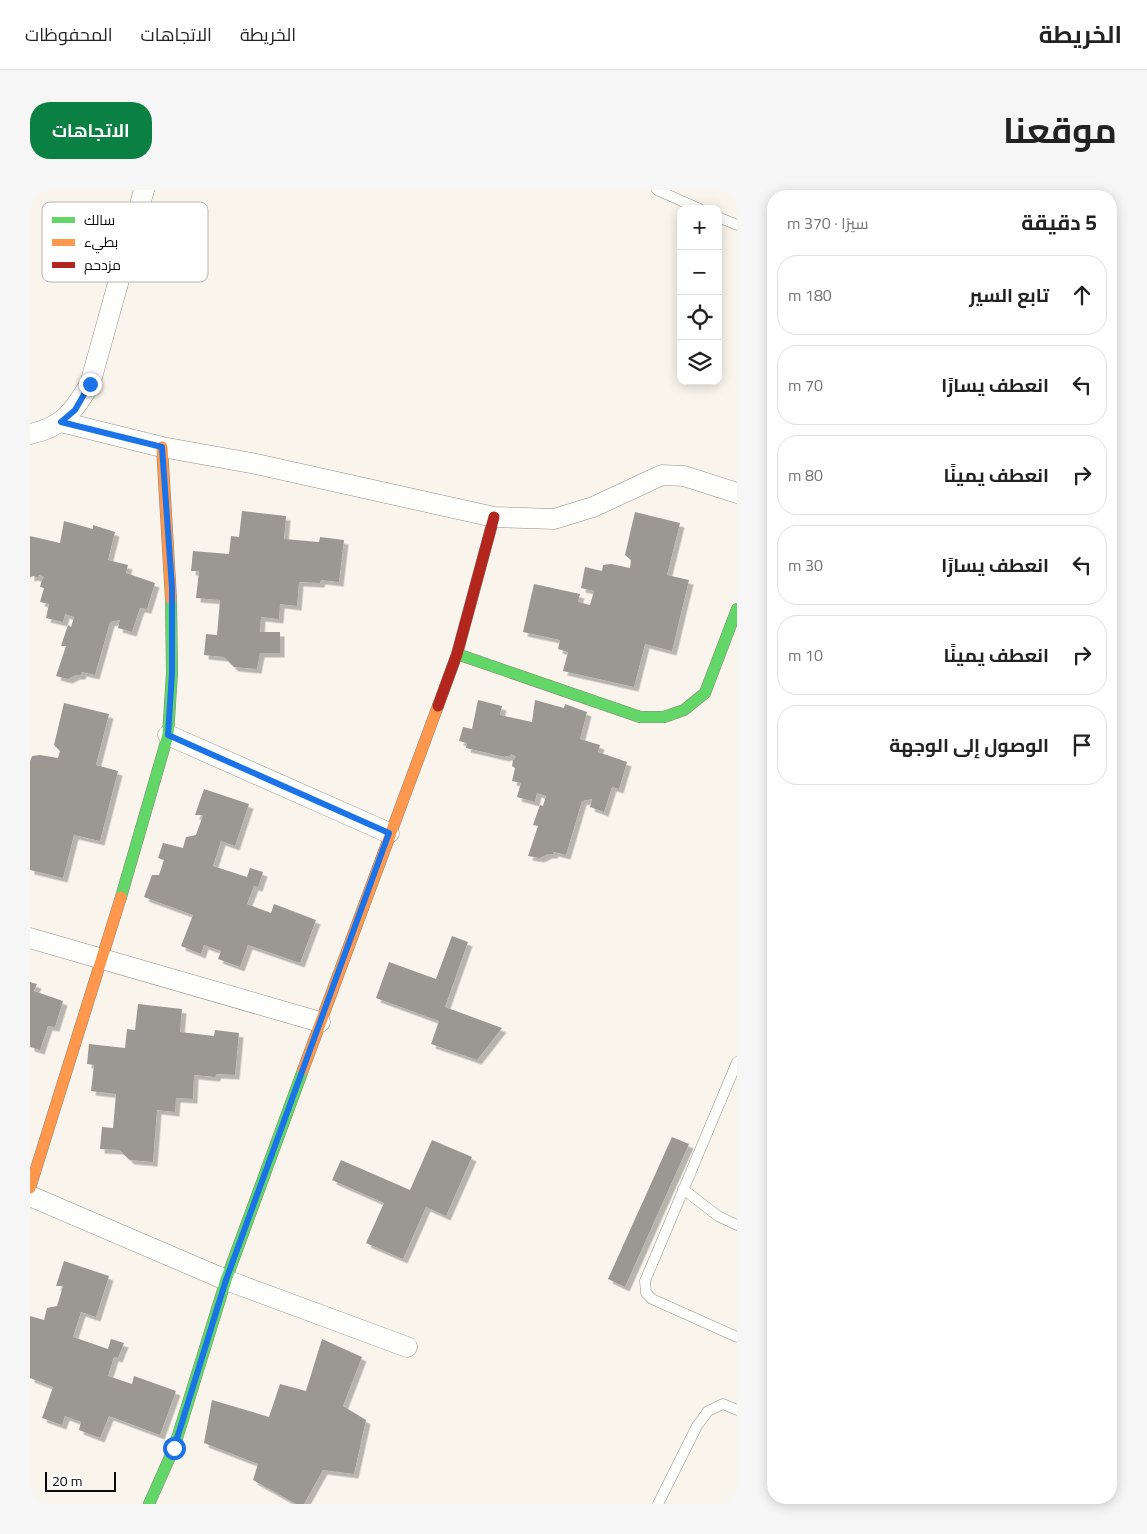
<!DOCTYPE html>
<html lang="ar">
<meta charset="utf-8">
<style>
:root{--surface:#fff;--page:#f6f6f6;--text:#222;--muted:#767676;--line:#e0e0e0;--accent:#0b8043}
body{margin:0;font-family:Georgia,Cairo,serif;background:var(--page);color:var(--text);direction:rtl}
.controls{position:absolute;right:15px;top:15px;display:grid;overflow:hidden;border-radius:10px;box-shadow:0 2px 12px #0003}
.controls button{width:45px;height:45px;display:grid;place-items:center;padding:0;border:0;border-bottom:1px solid var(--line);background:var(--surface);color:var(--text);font:25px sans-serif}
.scale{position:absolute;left:15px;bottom:12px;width:71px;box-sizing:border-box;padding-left:5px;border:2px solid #0a0a0a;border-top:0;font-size:14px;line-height:18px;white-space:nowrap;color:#0a0a0a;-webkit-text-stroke:4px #fff;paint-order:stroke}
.stop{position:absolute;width:15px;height:15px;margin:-11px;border:4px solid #1a73e8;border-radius:50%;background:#fff}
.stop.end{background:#1a73e8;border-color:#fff;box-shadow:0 1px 5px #0008}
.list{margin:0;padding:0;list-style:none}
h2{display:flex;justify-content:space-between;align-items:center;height:65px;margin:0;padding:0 20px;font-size:21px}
h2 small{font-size:16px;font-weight:400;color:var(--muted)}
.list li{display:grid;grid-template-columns:32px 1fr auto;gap:15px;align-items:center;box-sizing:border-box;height:80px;margin:0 10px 10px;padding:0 10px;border:1px solid var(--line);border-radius:20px}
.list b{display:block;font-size:19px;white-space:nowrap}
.list em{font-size:16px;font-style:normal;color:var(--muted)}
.icon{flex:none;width:28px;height:28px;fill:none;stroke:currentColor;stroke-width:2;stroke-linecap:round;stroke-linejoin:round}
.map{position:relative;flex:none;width:707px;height:1314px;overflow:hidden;direction:ltr;border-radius:20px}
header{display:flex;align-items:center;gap:30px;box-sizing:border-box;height:70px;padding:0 25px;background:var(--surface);border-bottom:1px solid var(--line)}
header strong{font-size:24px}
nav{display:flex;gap:28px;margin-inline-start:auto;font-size:18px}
.intro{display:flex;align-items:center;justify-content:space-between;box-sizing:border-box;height:120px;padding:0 30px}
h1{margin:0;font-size:35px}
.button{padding:12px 22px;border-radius:20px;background:var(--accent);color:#fff;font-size:18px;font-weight:700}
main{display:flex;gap:30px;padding:0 30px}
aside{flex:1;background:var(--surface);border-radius:20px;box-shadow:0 2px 12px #0003}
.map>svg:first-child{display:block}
</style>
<header>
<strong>الخريطة</strong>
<nav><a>الخريطة</a><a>الاتجاهات</a><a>المحفوظات</a></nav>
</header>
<div class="intro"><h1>موقعنا</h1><a class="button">الاتجاهات</a></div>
<main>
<aside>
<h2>5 دقيقة<small>سيرًا · 370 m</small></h2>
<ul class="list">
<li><svg class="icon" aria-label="ahead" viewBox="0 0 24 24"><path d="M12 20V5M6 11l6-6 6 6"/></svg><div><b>تابع السير</b></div><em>180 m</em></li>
<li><svg class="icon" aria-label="left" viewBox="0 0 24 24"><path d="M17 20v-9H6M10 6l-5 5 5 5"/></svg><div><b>انعطف يسارًا</b></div><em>70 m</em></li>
<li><svg class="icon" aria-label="right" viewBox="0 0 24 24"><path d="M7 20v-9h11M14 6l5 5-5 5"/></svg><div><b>انعطف يمينًا</b></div><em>80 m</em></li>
<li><svg class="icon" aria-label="left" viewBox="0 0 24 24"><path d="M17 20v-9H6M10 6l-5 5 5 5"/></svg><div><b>انعطف يسارًا</b></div><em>30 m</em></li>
<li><svg class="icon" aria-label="right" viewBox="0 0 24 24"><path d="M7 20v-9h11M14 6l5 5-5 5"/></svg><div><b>انعطف يمينًا</b></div><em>10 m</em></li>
<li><svg class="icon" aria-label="arrive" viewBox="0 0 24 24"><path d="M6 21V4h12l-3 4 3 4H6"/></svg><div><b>الوصول إلى الوجهة</b></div></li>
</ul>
</aside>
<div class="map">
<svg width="707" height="1314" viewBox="0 0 707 1314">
<defs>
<filter id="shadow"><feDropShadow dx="4.5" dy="4.5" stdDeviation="0" flood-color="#0004"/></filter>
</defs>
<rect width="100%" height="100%" fill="#f9f5ec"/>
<path fill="#9b9893" filter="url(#shadow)" d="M212,321L256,326L254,349L289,352L290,347L314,350L309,392L291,390L290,393L269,392L267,416L250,414L249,429L231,427L230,442H250V463H230L227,479L204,477L194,467L174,465L176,444L187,445L190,410L166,408L169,381H161L163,361L199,364L201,346L209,347Z
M605,322L650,333L637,385L659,390L642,461L615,454L604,497L533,481L538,462L528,459L530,450L493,442L504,394L550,404L548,412L560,415L564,401L551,398L555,377L572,381L573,375L581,374L600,378L601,370L595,365Z
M34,331L63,339V335L85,342L78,370L98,375L96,383L125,393L117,419L110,418L102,442L88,438L90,430L80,432L65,485L52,482L51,485H46L38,489L26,486L36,456H31L38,435L41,437L44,427L35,424L33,432L16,428L19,414L10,412L14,398L10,397L12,390L14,387L9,385L8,388L4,386L0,387V346L30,353Z
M448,510L472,516L470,525L502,532L505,510L534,518L535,514L557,522L550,549L570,555L568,562L597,572L589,599L582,597L574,622L560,617L562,609L552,611L536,665L524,662L523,664H518L510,668L498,666L508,636L503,635L510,615L513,616L516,606L507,603L505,612L487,607L491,593L482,591L485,578L482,576L483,570L486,567L481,564L480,567L476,566L475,567L436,558L437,553L429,551L433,537L442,539Z
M34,513L79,524L66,575L88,581L70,651L44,645L33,688L0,680V571L2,566L10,565L28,568L30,561L24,555Z
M174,599L219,614L205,656L191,651L183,676L217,687L220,678L233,682L228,697L224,696L217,714L241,723L244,714L286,730L270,773L218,755L210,777L188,769L191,761L174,755L171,764L151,756L163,725L114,707L122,685H129L134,670L128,668L133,653L153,658L156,647L166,645L173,625H165Z
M422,746L438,752L415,817L472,838L447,870L401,854L409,831L346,808L359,772L406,789Z
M0,792L7,794L4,801L33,811L25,837L18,836L10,860L0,857Z
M108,814L152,819L150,842L184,846L185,840L209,843L205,885L187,884L185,887L164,885L163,909L146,908L145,922L127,920L123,972L100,970L89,960L70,959L72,937L83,938L86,904L61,901L64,875L57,874L59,854L95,858L97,839L105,840Z
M642,947L659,954L595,1097L578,1089Z
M402,950L442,967L416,1026L396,1017L373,1069L336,1053L354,1013L302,990L311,970L380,1000Z
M34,1071L79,1086L66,1127L51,1122L43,1147L78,1159L81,1149L94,1153L88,1168L84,1167L78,1186L102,1194L104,1186L146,1201L130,1245L79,1226L70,1248L49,1240L51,1232L35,1226L32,1235L12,1228L23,1197L0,1188V1126L14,1130L17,1118L27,1116L33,1096H26Z
M292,1149L332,1167L313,1216L336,1230L324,1284L293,1280L274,1314H266L223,1290L228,1274L174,1253L182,1210L239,1227L250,1194L276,1201Z"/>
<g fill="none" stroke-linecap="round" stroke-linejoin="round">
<defs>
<path id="lane" d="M627,0L670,19
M688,27L707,35
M707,872L615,1091L616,1103L622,1109L707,1147
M653,999L688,1026L707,1035
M628,1314L667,1236L678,1221L693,1214L707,1220"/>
<path id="street" d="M31,232L132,257L226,274L464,327L524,329L563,317L632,285L654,286L707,303
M0,244C33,237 43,222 60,194L114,0
M138,545L359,643
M0,748L290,832
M0,1006L196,1090L377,1157"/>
<path id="fast" d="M427,464L610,527H634L654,520L675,503L707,419
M91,707L138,545L142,483L141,409
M119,1314L144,1258L196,1090L273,880"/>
<path id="slow" d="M132,257L141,409
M273,880L408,516
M0,998L91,707"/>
<path id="jam" d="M408,516L427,464L464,327"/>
</defs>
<use href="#lane" stroke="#92908c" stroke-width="11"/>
<use href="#street" stroke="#92908c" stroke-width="21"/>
<use href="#fast" stroke="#888682" stroke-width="12"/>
<use href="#slow" stroke="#888682" stroke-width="12"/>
<use href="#jam" stroke="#888682" stroke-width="12"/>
<use href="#lane" stroke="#fefefc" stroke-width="10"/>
<use href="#street" stroke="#fefefc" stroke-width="20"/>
<use href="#fast" stroke="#63d668" stroke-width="11"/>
<use href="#slow" stroke="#ff974d" stroke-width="11"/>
<use href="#jam" stroke="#b3261e" stroke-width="11"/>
</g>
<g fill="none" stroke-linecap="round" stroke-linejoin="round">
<path stroke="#1a73e8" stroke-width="6" d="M60,194L45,220L31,232L132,257L142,398V483L138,545L359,643L196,1090L144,1258"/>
</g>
<rect x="12" y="12" width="166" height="80" rx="8" fill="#fff" stroke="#b6b6b6" stroke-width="1"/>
<rect x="22" y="27" width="23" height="6" fill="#63d668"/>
<rect x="22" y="49" width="23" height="7" fill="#ff974d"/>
<rect x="22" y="72" width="23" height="6" fill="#b3261e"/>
<g font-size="14" fill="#0a0a0a">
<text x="54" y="35">سالك</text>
<text x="54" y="57">بطيء</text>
<text x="54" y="80">مزدحم</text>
</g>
</svg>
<div class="controls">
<button>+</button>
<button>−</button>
<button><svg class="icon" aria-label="locate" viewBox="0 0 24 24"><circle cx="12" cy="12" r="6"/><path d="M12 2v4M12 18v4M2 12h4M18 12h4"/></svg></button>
<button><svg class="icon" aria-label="layers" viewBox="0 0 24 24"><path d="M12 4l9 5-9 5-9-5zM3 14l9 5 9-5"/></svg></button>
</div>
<div class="scale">20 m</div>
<div class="stop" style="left:144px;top:1258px"></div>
<div class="stop end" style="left:60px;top:194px"></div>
</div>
</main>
